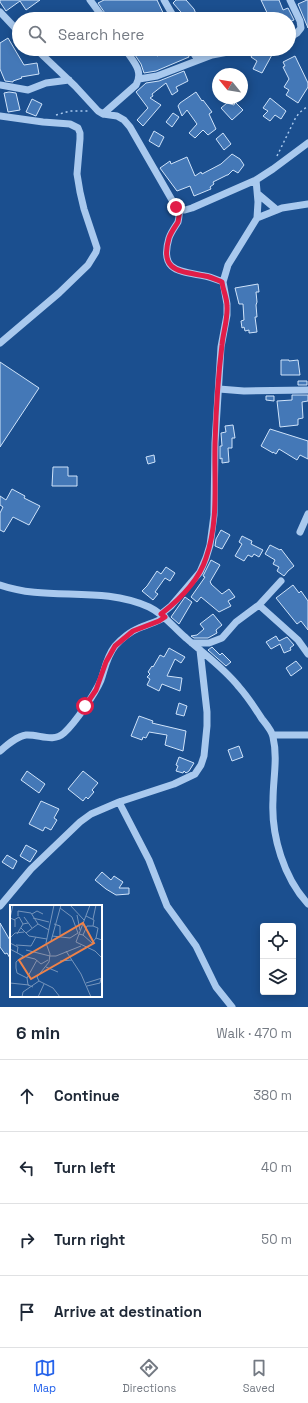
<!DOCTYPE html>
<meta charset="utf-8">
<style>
:root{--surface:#fff;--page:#f6f6f7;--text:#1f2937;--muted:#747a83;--line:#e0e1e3;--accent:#2563eb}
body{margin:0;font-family:"Space Grotesk",sans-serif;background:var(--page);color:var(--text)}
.controls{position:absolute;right:12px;bottom:12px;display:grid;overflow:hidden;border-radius:4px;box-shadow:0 2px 10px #0003}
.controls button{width:36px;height:36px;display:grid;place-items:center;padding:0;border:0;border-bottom:1px solid var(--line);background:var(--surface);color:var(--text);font:20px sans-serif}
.compass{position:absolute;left:212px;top:68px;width:36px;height:36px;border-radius:50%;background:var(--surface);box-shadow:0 2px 10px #0003;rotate:300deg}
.stop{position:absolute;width:12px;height:12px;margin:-9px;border:3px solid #e11d48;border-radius:50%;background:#fff}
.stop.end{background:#e11d48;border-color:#fff;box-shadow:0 1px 4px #0008}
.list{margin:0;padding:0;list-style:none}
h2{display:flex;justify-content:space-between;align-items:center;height:52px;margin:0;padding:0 16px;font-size:17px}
h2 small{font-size:13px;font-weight:400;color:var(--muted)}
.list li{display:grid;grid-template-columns:26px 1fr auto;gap:12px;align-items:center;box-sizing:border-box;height:72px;padding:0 16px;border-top:1px solid var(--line)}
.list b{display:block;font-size:15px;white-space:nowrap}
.list em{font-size:13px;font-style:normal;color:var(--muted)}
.icon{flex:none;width:22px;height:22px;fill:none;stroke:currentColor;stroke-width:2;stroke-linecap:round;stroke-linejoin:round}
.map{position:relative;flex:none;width:308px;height:1007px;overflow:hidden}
.search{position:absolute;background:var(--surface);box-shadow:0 2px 10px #0003;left:12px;right:12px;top:12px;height:44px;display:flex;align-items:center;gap:10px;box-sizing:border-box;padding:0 14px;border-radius:22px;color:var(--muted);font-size:15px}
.sheet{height:340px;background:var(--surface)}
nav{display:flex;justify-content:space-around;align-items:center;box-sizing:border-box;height:56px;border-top:1px solid var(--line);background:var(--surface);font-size:11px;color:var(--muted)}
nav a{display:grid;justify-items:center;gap:2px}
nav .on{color:var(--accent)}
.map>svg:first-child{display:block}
</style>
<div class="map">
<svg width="308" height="1007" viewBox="0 0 308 1007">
<rect width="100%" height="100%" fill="#1b4f8f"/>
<path fill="#4478b7" stroke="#cfe3fa" d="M0,0H40L26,10L20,1L6,11L0,2Z
M104,0H157L166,19H109L98,3Z
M176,0H186L194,9L198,19H187L173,3Z
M261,0H279L283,10L288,8L294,20L289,22V19H270Z
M307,0H308V28L298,4Z
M8,38L24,65L37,63L39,74L21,77L22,78L13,81V82L5,81L0,69V43Z
M131,49H153L157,56L175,49H186L189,57L156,71L144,73L141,64Z
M264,49H267L273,53L262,73L253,69L257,61L251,57L255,50L261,53Z
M295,56L308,83V87L298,103L286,95L289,90L284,87L289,79L283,67L285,66L283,62Z
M184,71L188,81L176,87L178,91L172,95L166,83L152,94L153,96L150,98L161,105L143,126L137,120L148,108L136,92L146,83L159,81Z
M9,92L16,93L20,110L8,112L4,93Z
M196,92L202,101L203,100L212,112L209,114L216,129L208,135L203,130L195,138L189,133L197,124L187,110L182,116L178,106L180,103Z
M270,98L286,111L281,119L275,115L270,121L263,116L268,111L263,108Z
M32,99L42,104L36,116L26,112Z
M235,102L243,110L232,120L221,108L227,103L234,105Z
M173,113L179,117L172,127L166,122Z
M154,131L164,137L159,147L149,141Z
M223,133L231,144L224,150L216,139Z
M232,154L240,159L244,165L238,173L233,170L228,175H227L213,182L214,184L210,187L211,189L194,196L190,186L177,191L160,168L170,161L171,164L187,157L195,176L201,172L202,174L221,164Z
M258,284L259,292H256L257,302L256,305L257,317H255L257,332L249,333V330L245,331L244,327L242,328L241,321L244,320L243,304H239L235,288Z
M281,360H289V361L298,360L300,375H281Z
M0,362L39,388L0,447Z
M298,381H307V385H298Z
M292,395H308V401L302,402L303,418L298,419V425L280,427L277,401L292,400Z
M266,396H274V401L266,400Z
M233,425L235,438H232V448H228L229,462L222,463V458L220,459V446H222L221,433L226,432L225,426Z
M270,429L308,441V459L300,455L297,460L279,449L276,454L273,452V453L261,446Z
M154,455L155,462L148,464L146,457Z
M53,467H68V476H77V486H52Z
M12,489L25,496L24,498L40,506L29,525L13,517L4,532L0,530V513L3,507L0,505V496L6,500Z
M221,530L230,535L222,549L215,546L216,539Z
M242,536L252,541L251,544L263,550L259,557L254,554L252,557L248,555L244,561L235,556L242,544L239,542Z
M270,545L280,550L281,549L294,566L288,571L284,576L277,571L279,567L273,564L275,560L265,554Z
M211,560L220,565L210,582L211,583V584L222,594L229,589L235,597L228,601L231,606L219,612L201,597L197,602L191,597L205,577L203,576Z
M166,567L175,573L170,581L165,578L155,592L158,594L153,600L142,591L147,586L157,571L161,574Z
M293,585L299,593L301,591L308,601V630L301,621L297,624L276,598Z
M185,597L192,602L179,624L171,617Z
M213,614L222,625L216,630L217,633L208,638H194L191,636L197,635L204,629L200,624Z
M276,636L279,641L287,637L294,645L290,648L291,650L284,653L280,644L271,649L266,642Z
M212,647L220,655L222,653L231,662L226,666L208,650Z
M169,648L185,657L181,663L175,659L167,676L182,678L180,691L162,684L159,691L147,685L150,679L147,677L150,674L148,672L152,666L153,667L160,655L164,657Z
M296,661L302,668L291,676L286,668Z
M179,703L187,706L184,716L176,714Z
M139,716L153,721L152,723L186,731L183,751L165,745L167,735L149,732L146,738L143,737L142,740L131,736Z
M239,746L243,757L232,761L228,750Z
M179,757L194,763L189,771L186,773L184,771L183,773L176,771L178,766L176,765Z
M27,771L45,784L39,793L21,780Z
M83,771L98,783L92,790L94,792L88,799L86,797L83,801L68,789Z
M41,801L59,809L54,818L57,820L51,830L45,827L43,831L29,824Z
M26,845L37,851L30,862L20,856Z
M7,855L17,861L13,869L2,862Z
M102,872L111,880L114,876L123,882L119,888H129V894L116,895L106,889L95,880Z
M0,923L11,942V960L7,953L5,954L0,947Z"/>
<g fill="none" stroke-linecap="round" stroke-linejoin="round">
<path stroke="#a9c9ee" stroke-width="1.5" stroke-dasharray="2 3" stroke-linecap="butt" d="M56,115L70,111H88
M277,156L295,119L299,113L308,106"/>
<path stroke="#a9c9ee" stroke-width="7" d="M90,0L104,19
M164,0L175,19
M0,12L19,32
M289,38L297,33L301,28L300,21L290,0
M36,49L75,86L98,111L103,114L117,116L124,120L130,127L176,207L180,210H185L192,208L256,180L273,169L308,143
M191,49L198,60
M139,79L157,76L212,55L244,49
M0,85L28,90L46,83L69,80
M103,114L136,85C144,71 133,61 125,49
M0,116L43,122L70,124L78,128L80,133V139L77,174L80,192L84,209L97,248L96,252L88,265L59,293L0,343
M258,194L277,210
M180,210C179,214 179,218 178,222C175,227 171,232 169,238C159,272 180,271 205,276C211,277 217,280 223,282
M257,218L282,208L308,204
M219,389L244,391L308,390
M300,532L308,514
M0,585C49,602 99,585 149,607C164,614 173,627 186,638C204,654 224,668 239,687C248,697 255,708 262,719C266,724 272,731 273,737C278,758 273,779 273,800C271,836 284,878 308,904
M259,605L298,640L308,654
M161,614L171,606L200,572L206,558L210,545L214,515L215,443L221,347L227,315V304L223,282L228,265L257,218L258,202L256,180
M192,643H209L222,638L236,622L259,605L281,581
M273,735H308
M0,751C7,745 17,736 26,735C39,734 53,743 64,733C75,723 95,694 101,680C105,668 107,656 115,646C121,639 131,631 139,628C148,624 157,622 165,617
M119,802L149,860L167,906L196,946L216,987L232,1007
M0,906L31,869L80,822L91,814L119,802L174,784L195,774L201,765L204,756L207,726V712L200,650"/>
</g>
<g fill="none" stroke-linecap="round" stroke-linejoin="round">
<path stroke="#e11d48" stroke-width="5" d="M85,706L96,690L106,662L115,646L133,631L159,621L165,617L161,614C179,600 199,580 206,558C219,521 214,481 215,443C216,410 218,377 222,345C223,332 228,319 227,306C227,298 223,290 222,282C217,280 211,277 205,276C180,271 159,272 169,238C171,232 175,227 178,222C179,218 179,214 180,210L176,207"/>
</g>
<g transform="translate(10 905)">
<rect width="92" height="92" fill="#1b4f8f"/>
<path fill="none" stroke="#7695bc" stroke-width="1" d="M3,0L0,13L5,15V22M44,0L36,38L40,49L39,57L27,72L29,76L43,83L50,92M60,0L74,15M80,0L66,37L85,46L92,53M22,9L27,6L33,9M67,10L70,25M8,11V6L21,8L28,19L39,25M14,12L22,23M23,13L39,17M83,14L86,0M4,15L9,12L13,19M44,19L50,21V30M83,21L88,23L86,33L92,35M11,23L19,31L37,34M16,28L28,19M7,29L13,19L18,18M69,29L73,30L77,21H83L84,15L76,11M73,30L82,38L86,33M42,31L60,33L68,28L62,12L50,3M0,33L5,28L14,27M41,36L51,0M0,38L8,42L7,48M6,40L21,41L26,32M0,44L13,51M16,45L40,51M56,46L71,69L81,92M40,51H46L71,41M50,56L62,55M36,62L48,67M17,73L7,68L6,63V57L13,51L25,54L31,59L38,55M0,78L19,80M76,78L92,73M77,81L90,78L91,73M23,82L18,80L17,73L27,55M12,92L13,87L29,76M28,92L34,79"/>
<path fill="#ee8249" fill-opacity="0.15" stroke="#ee8249" stroke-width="2" d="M73,18L84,38L21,74L9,55Z"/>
<rect width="92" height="92" fill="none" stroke="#fff" stroke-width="2"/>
</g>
</svg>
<div class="controls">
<button><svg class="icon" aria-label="locate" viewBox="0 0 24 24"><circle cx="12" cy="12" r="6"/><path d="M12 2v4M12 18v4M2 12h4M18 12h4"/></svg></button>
<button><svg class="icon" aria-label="layers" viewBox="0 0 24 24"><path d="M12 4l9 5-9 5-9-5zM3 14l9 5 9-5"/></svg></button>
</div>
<svg class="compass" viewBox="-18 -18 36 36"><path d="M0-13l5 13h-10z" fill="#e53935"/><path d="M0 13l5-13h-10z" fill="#747a83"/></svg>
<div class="stop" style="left:85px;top:706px"></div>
<div class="stop end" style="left:176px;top:207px"></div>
<div class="search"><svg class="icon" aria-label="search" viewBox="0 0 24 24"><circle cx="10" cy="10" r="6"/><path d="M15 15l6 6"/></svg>Search here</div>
</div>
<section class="sheet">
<h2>6 min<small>Walk · 470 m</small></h2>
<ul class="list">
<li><svg class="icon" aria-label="ahead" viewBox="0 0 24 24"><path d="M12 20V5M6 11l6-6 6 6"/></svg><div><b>Continue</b></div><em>380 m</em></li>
<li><svg class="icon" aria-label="left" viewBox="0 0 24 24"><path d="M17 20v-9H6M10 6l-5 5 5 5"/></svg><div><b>Turn left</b></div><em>40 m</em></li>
<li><svg class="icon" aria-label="right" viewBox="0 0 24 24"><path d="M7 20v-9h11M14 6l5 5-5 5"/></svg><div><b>Turn right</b></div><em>50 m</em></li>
<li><svg class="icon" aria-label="arrive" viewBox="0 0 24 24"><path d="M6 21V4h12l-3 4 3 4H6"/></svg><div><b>Arrive at destination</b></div></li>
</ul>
</section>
<nav>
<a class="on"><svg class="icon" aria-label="map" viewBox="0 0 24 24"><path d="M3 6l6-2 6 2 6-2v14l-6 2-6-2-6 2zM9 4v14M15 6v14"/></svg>Map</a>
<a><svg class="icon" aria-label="directions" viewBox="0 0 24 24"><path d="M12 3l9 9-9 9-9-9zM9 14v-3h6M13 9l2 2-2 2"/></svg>Directions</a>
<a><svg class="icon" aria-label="saved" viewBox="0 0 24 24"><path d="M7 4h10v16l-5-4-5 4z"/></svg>Saved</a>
</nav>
